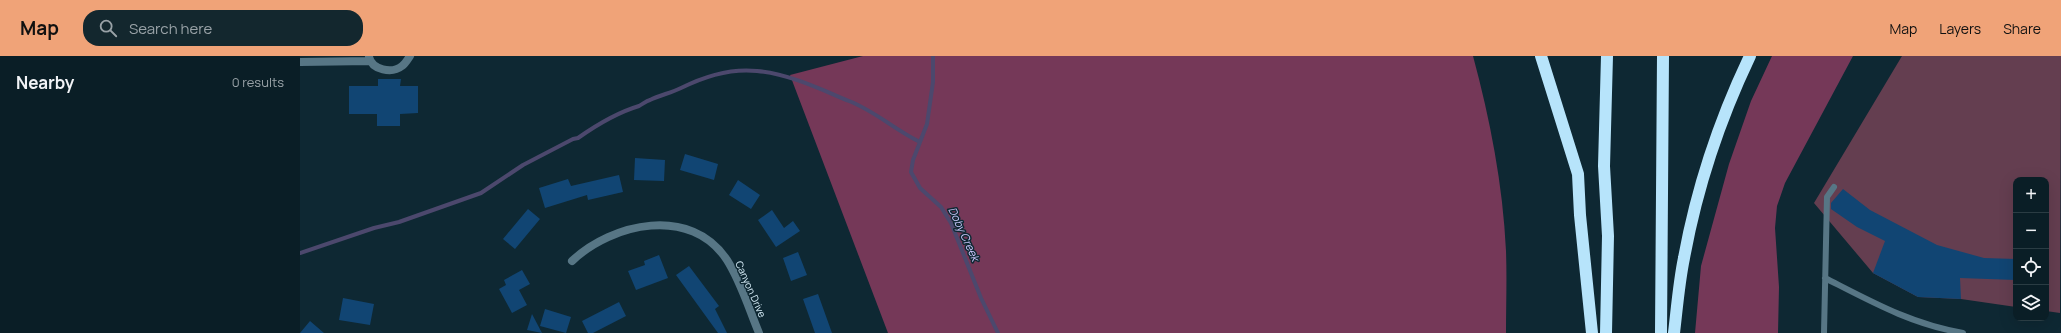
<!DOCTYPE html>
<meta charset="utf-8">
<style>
:root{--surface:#0a1e26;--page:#13272e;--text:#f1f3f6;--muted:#99a2a7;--line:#2a3c43;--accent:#f0a378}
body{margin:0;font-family:Manrope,sans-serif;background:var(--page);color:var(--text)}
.controls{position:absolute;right:12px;bottom:12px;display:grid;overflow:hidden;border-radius:8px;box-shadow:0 4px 16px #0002}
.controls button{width:36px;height:36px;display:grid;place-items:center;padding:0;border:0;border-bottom:1px solid var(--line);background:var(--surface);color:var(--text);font:20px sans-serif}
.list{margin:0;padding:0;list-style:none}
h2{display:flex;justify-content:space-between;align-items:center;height:52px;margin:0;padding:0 16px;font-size:17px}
h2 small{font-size:13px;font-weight:400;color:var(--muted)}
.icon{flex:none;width:22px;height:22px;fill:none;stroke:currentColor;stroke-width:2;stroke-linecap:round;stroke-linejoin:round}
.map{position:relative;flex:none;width:1761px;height:277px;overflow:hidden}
header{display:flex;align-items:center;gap:24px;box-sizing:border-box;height:56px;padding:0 20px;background:var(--accent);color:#111}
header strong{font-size:19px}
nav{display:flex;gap:22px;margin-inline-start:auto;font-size:14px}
.search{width:280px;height:36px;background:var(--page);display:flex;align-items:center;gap:10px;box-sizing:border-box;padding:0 14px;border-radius:16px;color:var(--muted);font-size:15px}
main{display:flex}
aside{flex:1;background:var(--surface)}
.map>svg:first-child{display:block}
</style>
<header>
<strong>Map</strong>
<div class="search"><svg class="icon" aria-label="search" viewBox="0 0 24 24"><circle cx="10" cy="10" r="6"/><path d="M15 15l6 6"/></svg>Search here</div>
<nav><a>Map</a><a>Layers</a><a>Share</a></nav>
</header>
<main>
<aside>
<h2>Nearby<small>0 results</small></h2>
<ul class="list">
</ul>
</aside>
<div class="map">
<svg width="1761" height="277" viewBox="0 0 1761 277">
<rect width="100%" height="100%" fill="#0e2833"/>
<path fill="#643e50" d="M1602,0H1761L1760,257L1746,255V124H1716V251L1661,243L1618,241L1573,217L1514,147Z"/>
<path fill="#753858" d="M563,0H1173C1190,63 1203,129 1206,195C1207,222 1206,250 1206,277H588L490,19Z
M1472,0H1553L1485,127L1477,150L1475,172L1479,231L1478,277H1395L1401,210L1429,108L1451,45Z"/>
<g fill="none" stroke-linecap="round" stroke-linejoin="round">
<path stroke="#4c486d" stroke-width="4" d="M633,0V26L627,68L613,104L611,116L620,132L641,151L651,167L681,242L698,277
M0,197L74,172L99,166L181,137L223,109L273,83L278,82C295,70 319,56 339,50C343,48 346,45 350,44C360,39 371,37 381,32C405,20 430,12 457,15C489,18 520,33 549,45C575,55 595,74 620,86"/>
</g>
<path fill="#114573" d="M78,23H101L100,30H118V57L100,58V70H77V58H49V30H78Z
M385,98L418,108L414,124L380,114Z
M335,102L365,104L364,125L334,124Z
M319,119L323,136L288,144L287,139L245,152L239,132L268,123L271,130Z
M438,124L460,139L451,153L429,139Z
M1543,133L1570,154L1637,189L1684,202L1716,203V224L1660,222L1661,243L1618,241L1573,217L1585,185L1557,171L1531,153V147Z
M228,153L240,163L215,193L203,183Z
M472,154L484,172L493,165L500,175L476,191L458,164Z
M498,196L507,219L491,225L483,202Z
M359,199L368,222L336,234L328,215L345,209L344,205Z
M389,210L419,250L415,253L427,277H418L376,219Z
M222,214L230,228L219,234L227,249L212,257L199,233L206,229L204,224Z
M518,238L532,277H515L503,243Z
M43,242L74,248L70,269L39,264Z
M319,246L326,260L293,277H288L282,265Z
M245,253L271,261L266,277L240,270Z
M232,258L242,277L227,274Z
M10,265L24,277H0Z"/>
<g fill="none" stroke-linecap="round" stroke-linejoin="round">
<path stroke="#577685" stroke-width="6" d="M1525,222C1572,246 1611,268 1663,277
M1524,277L1527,141L1534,131"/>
<path stroke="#577685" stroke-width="8" d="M69,1C72,14 92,18 102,10C105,8 108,3 110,0
M0,6L70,5
M272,205C312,167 391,149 427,204C441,226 449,253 459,277"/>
<path stroke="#b7e4fb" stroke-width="12" d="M1241,0L1278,118L1280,159L1292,277
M1306,277L1308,180L1304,110L1307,0
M1361,277L1363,0
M1374,277C1377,252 1379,226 1384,202C1397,131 1419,65 1450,0"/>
</g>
<g text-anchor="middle" stroke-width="3" stroke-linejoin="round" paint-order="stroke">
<g font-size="10" fill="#d9effa" stroke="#0e2833">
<text transform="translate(451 233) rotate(66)" y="4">Canyon Drive</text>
</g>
<g font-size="11" font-style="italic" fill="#cdc7fd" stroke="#0e2833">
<text transform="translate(664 178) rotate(65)" y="4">Doby Creek</text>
</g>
</g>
</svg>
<div class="controls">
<button>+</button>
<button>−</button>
<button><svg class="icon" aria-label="locate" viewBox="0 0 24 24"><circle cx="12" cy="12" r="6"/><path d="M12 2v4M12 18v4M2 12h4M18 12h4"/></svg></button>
<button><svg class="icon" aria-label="layers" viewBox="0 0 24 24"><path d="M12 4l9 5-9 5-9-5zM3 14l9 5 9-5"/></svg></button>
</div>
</div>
</main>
